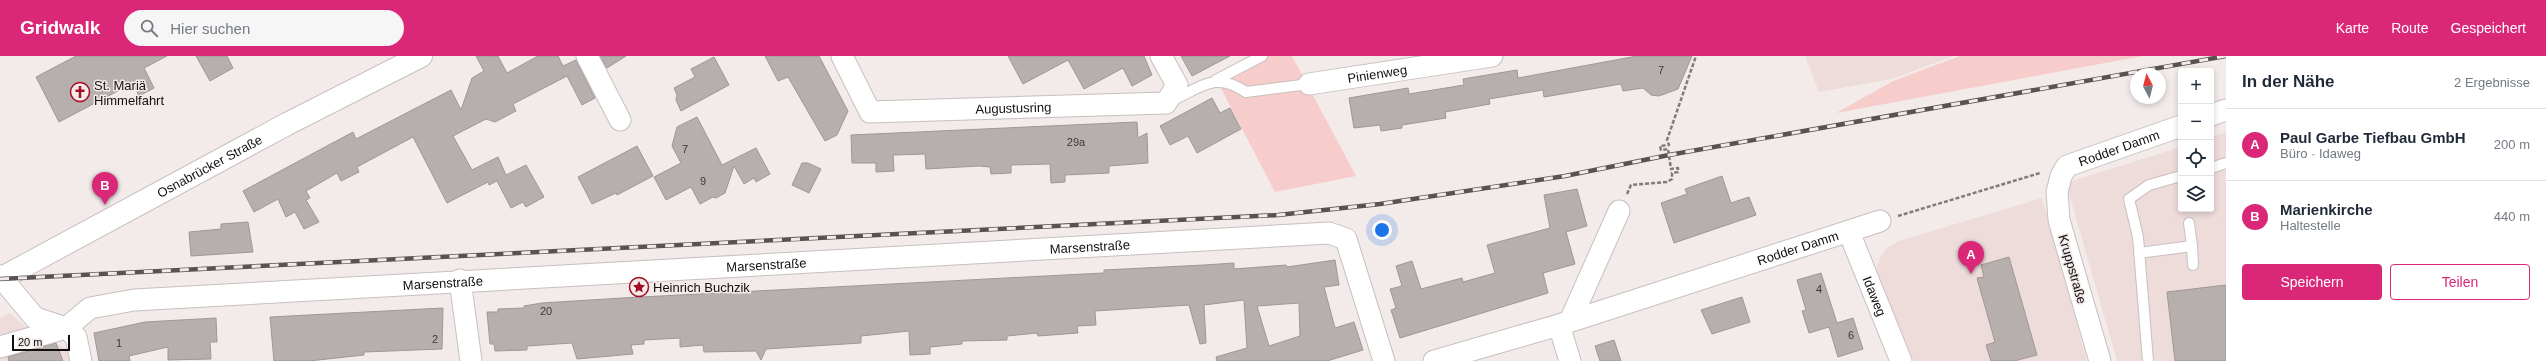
<!DOCTYPE html>
<html lang="de">
<meta charset="utf-8">
<style>
:root{--surface:#fff;--page:#f6f6f7;--text:#1f2937;--muted:#747a83;--line:#e0e1e3;--accent:#db2777}
body{margin:0;font-family:Helvetica,sans-serif;background:var(--page);color:var(--text)}
.controls{position:absolute;right:12px;top:12px;display:grid;overflow:hidden;border-radius:4px;box-shadow:0 2px 6px #0003}
.controls button{width:36px;height:36px;display:grid;place-items:center;padding:0;border:0;border-bottom:1px solid var(--line);background:var(--surface);color:var(--text);font:20px sans-serif}
.compass{position:absolute;left:2130px;top:12px;width:36px;height:36px;border-radius:50%;background:var(--surface);box-shadow:0 2px 6px #0003;rotate:353deg}
.scale{position:absolute;left:12px;bottom:10px;width:58px;box-sizing:border-box;padding-left:4px;border:2px solid #12100f;border-top:0;font-size:11px;line-height:14px;white-space:nowrap;color:#12100f;-webkit-text-stroke:3px #f3eaea;paint-order:stroke}
.you{position:absolute;left:1382px;top:174px;width:14px;height:14px;margin:-10px;border:3px solid #fff;border-radius:50%;background:#1a73e8;box-shadow:0 0 0 6px #1a73e833}
.badge{display:grid;place-items:center;width:26px;height:26px;border-radius:50%;background:var(--accent);color:#fff;font-size:13px;font-weight:700}
.pin{position:absolute;translate:-50% -33px;filter:drop-shadow(0 1px 2px #0008)}
.pin::after{content:'';position:absolute;top:21px;width:14px;height:12px;background:inherit;clip-path:polygon(0 0,100% 0,50% 100%)}
.list{margin:0;padding:0;list-style:none}
h2{display:flex;justify-content:space-between;align-items:center;height:52px;margin:0;padding:0 16px;font-size:17px}
h2 small{font-size:13px;font-weight:400;color:var(--muted)}
.list li{display:grid;grid-template-columns:26px 1fr auto;gap:12px;align-items:center;box-sizing:border-box;height:72px;padding:0 16px;border-top:1px solid var(--line)}
.list b{display:block;font-size:15px;white-space:nowrap}
.list p{margin:0;font-size:13px;white-space:nowrap;color:var(--muted)}
.list em{font-size:13px;font-style:normal;color:var(--muted)}
.actions{display:flex;gap:8px;padding:12px 16px}
.actions a{flex:1;padding:9px 0;border:1px solid var(--accent);border-radius:4px;text-align:center;font-size:14px;color:var(--accent)}
.actions .main{background:var(--accent);color:#fff}
.icon{flex:none;width:22px;height:22px;fill:none;stroke:currentColor;stroke-width:2;stroke-linecap:round;stroke-linejoin:round}
.map{position:relative;flex:none;width:2226px;height:305px;overflow:hidden}
header{display:flex;align-items:center;gap:24px;box-sizing:border-box;height:56px;padding:0 20px;background:var(--accent);color:#fff}
header strong{font-size:19px}
nav{display:flex;gap:22px;margin-inline-start:auto;font-size:14px}
.search{width:280px;height:36px;background:var(--page);display:flex;align-items:center;gap:10px;box-sizing:border-box;padding:0 14px;border-radius:22px;color:var(--muted);font-size:15px}
main{display:flex}
aside{flex:1;background:var(--surface)}
.map>svg:first-child{display:block}
</style>
<header>
<strong>Gridwalk</strong>
<div class="search"><svg class="icon" aria-label="search" viewBox="0 0 24 24"><circle cx="10" cy="10" r="6"/><path d="M15 15l6 6"/></svg>Hier suchen</div>
<nav><a>Karte</a><a>Route</a><a>Gespeichert</a></nav>
</header>
<main>
<div class="map">
<svg width="2226" height="305" viewBox="0 0 2226 305">
<rect width="100%" height="100%" fill="#f3eaea"/>
<path fill="#eedcdb" d="M1805,0H1954L1892,23L1819,36Z
M2226,76V305H2117L2066,127L2181,91V153H2211V81Z
M2042,142L2087,305H1913L1880,225L1877,212L1880,201L1888,191L1899,185Z
M9,257L26,271L67,293L69,305H0V262Z"/>
<path fill="#f6cdca" d="M1250,0H1292L1356,120L1275,136L1214,19Z
M1960,0H2143L1836,57L1893,25Z"/>
<path fill="#b7afae" stroke="#9f9796" fill-rule="evenodd" d="M76,0H167L144,12L154,32L139,40L133,27L59,66L36,21Z
M196,0H227L233,12L210,25Z
M476,0H498L507,17L538,0H558L563,10L576,4L595,42L582,49L567,20L513,48L516,55L495,66L486,63L453,80L472,114L498,101L506,119L526,109L544,141L526,151L523,146L511,152L497,125L489,129L488,126L447,147L413,81L357,111L359,116L341,125L337,117L306,135L310,142L306,144L319,166L304,173L295,156L286,161L278,143L254,156L243,135L353,76L356,83L451,34L461,54L472,22L484,15Z
M600,0H626L607,12Z
M765,0H819L848,55L837,79L825,85L788,21L778,25Z
M1008,0H1144L1152,19L1132,30L1123,12L1084,33L1068,4L1023,28Z
M1181,0H1230L1192,20Z
M1637,0H1692L1678,33L1659,40L1651,39L1643,32L1623,35L1621,28L1544,41L1543,34L1489,43L1490,48L1445,56L1446,62L1402,69V72L1381,75L1380,69L1354,72L1349,42L1408,32L1409,38L1464,29L1463,23L1517,14L1518,22Z
M714,1L729,29L681,55L676,44L677,39L674,32L695,21L691,13Z
M1212,42L1220,57L1230,52L1241,73L1197,97L1188,80L1170,89L1160,70Z
M697,61L722,109L756,92L770,118L756,126L754,122L744,128L734,110L725,137L716,142L713,141L700,148L691,131L666,144L654,121L681,107L672,90L677,71Z
M1137,66L1138,82L1147,77L1148,107L1109,110V117L1065,119V126L1051,127L1050,108L1011,109V117L991,118L990,111L979,110L926,113L925,98L893,99L894,115L876,116V107H852L851,79Z
M637,90L653,120L617,139L616,137L592,148L578,121Z
M802,107H808L821,113L809,137L792,129Z
M1722,120L1731,147L1749,141L1756,159L1674,187L1661,147L1687,138L1685,133Z
M1577,133L1587,170L1566,176L1575,208L1543,217L1548,237L1400,282L1391,254L1396,252L1390,233L1402,230L1396,210L1412,205L1421,233L1462,222L1463,226L1495,217L1487,189L1550,172L1544,139Z
M248,166L253,196L191,200L189,176L221,173V168Z
M2009,201L2037,299L2014,305H1991L1986,289L1995,286L1977,222L1984,221L1981,209Z
M1335,204L1339,229L1324,231L1335,272L1354,266L1363,294L1327,305H1217L1216,301L1247,292L1244,244L1204,249L1206,287L1200,288L1189,249L1095,255L1096,269L1077,270L1078,277L1038,280L1037,277L1007,280V284L962,285V288L930,291V298L910,299L909,275L861,280V287L766,293L761,304L756,295L704,296L703,289L680,291V282L644,284V288L631,289L633,298L577,303L572,287L527,290V294L495,295L494,288H490L487,256H498V253L524,252V250L542,247L622,242L1064,219L1104,217V214L1204,209L1234,207V213L1286,209L1287,211ZM1299,247L1300,280L1269,290L1257,250Z
M1821,217L1837,267L1853,262L1863,293L1838,301L1829,271L1809,277L1802,255L1806,254L1797,224Z
M2226,229V305H2175L2167,236Z
M1742,241L1750,266L1712,278L1701,254Z
M443,252L442,293L364,296V299L309,305H274L270,261Z
M216,262L217,286H210L211,303L168,304V291L129,300L130,305H99L94,277L145,266Z
M1614,284L1621,305H1600L1595,290Z
M56,287L63,305H9L8,301Z"/>
<g fill="none" stroke-linecap="round" stroke-linejoin="round">
<defs>
<path id="service" d="M1216,24L1262,0
M1171,45C1202,31 1215,15 1246,36L1309,28
M2211,112L2226,107
M2192,190L2193,209
M2139,197L2192,190L2189,167
M2148,305L2138,181L2129,143L2149,129L2181,120"/>
<g id="minor">
<path d="M587,0L620,64"/>
<path id="s1" d="M842,0L870,56L1166,47L1177,29L1161,0"/>
<path id="s2" d="M1309,28L1492,0"/>
<path d="M2211,59L2226,54"/>
<path id="s3" d="M1849,176L1901,305"/>
<path d="M0,220L35,262L66,272L76,281L81,305"/>
<path d="M460,224L471,305"/>
<path d="M1570,265L1619,155"/>
<path d="M1559,269L1570,305"/>
<path id="s4" d="M0,291L66,272L90,252L134,244L1329,177L1346,183L1384,305"/>
<path id="s5" d="M1434,305L1559,269L1880,165"/>
<path id="s6" d="M2100,305L2059,164L2057,136L2061,120L2067,110L2181,70"/>
</g>
<g id="secondary">
<path id="s7" d="M0,223L287,68L421,0"/>
</g>
</defs>
<use href="#service" stroke="#c8bfbf" stroke-width="12"/>
<use href="#minor" stroke="#c8bfbf" stroke-width="23"/>
<use href="#secondary" stroke="#c8bfbf" stroke-width="24"/>
<path stroke="#807b7a" stroke-width="2.5" stroke-dasharray="4 2" stroke-linecap="butt" d="M1627,138L1631,129L1667,126L1672,123V117L1678,116V112L1671,113L1668,93L1661,94L1660,90L1669,89L1667,84L1696,0
M1898,160L2040,117"/>
<use href="#service" stroke="#fff" stroke-width="10"/>
<use href="#minor" stroke="#fff" stroke-width="21"/>
<use href="#secondary" stroke="#fff" stroke-width="22"/>
<defs>
<path id="rail" d="M0,223L1278,159L1380,148L1565,120L1669,99L2226,0"/>
</defs>
<use href="#rail" stroke="#575352" stroke-width="4.5"/>
<use href="#rail" stroke="#f3eaea" stroke-width="3" stroke-dasharray="9" stroke-linecap="butt"/>
</g>
<defs>
<symbol id="church-ring" viewBox="-11 -11 22 22"><circle r="9.5" fill="#f3eaea" stroke="#a50b22" stroke-width="1.5"/><path d="M-1.2-6h2.4v3.5h3.3v2.4h-3.3V6h-2.4V-.1h-3.3v-2.4h3.3Z" fill="#a50b22"/></symbol>
<symbol id="sight-ring" viewBox="-11 -11 22 22"><circle r="9.5" fill="#f3eaea" stroke="#a50b22" stroke-width="1.5"/><path d="M0-6L1.8-2.2L6-1.7L2.9 1.2L3.7 5.4L0 3.3L-3.7 5.4L-2.9 1.2L-6-1.7L-1.8-2.2Z" fill="#a50b22"/></symbol>
</defs>
<g fill-rule="evenodd">
<use href="#church-ring" x="69" y="25" width="22" height="22"/>
<use href="#sight-ring" x="628" y="220" width="22" height="22"/>
</g>
<g text-anchor="middle" stroke-width="3" stroke-linejoin="round" paint-order="stroke">
<g font-size="11" fill="#3b3837">
<text x="1661" y="18">7</text>
<text x="1076" y="90">29a</text>
<text x="685" y="97">7</text>
<text x="703" y="129">9</text>
<text x="1819" y="237">4</text>
<text x="546" y="259">20</text>
<text x="1851" y="283">6</text>
<text x="435" y="287">2</text>
<text x="119" y="291">1</text>
</g>
<g font-size="13" fill="#12100f" stroke="#f3eaea">
<text dy="5" stroke="none"><textPath href="#s2" startOffset="69">Pinienweg</textPath></text>
<text dy="5" stroke="none"><textPath href="#s1" startOffset="206">Augustusring</textPath></text>
<text dy="5" stroke="none"><textPath href="#s6" startOffset="258">Rodder Damm</textPath></text>
<text dy="5" stroke="none"><textPath href="#s7" startOffset="238">Osnabrücker Straße</textPath></text>
<text dy="5" stroke="none"><textPath href="#s4" startOffset="1102">Marsenstraße</textPath></text>
<text dy="5" stroke="none"><textPath href="#s5" startOffset="381">Rodder Damm</textPath></text>
<text dy="5" stroke="none"><textPath href="#s4" startOffset="778">Marsenstraße</textPath></text>
<text transform="translate(2073 213) rotate(74)" y="5">Kruppstraße</text>
<text dy="5" stroke="none"><textPath href="#s4" startOffset="454">Marsenstraße</textPath></text>
<text dy="5" stroke="none"><textPath href="#s3" startOffset="69">Idaweg</textPath></text>
</g>
<g font-size="13" fill="#12100f" stroke="#f3eaea" text-anchor="start">
<text x="94" y="34">St. Mariä<tspan x="94" dy="15">Himmelfahrt</tspan></text>
<text x="653" y="236">Heinrich Buchzik</text>
</g>
</g>
</svg>
<div class="controls">
<button>+</button>
<button>−</button>
<button><svg class="icon" aria-label="locate" viewBox="0 0 24 24"><circle cx="12" cy="12" r="6"/><path d="M12 2v4M12 18v4M2 12h4M18 12h4"/></svg></button>
<button><svg class="icon" aria-label="layers" viewBox="0 0 24 24"><path d="M12 4l9 5-9 5-9-5zM3 14l9 5 9-5"/></svg></button>
</div>
<svg class="compass" viewBox="-18 -18 36 36"><path d="M0-13l5 13h-10z" fill="#e53935"/><path d="M0 13l5-13h-10z" fill="#747a83"/></svg>
<div class="scale">20 m</div>
<div class="you"></div>
<div class="pin badge" style="left:1971px;top:218px">A</div>
<div class="pin badge" style="left:105px;top:149px">B</div>
</div>
<aside>
<h2>In der Nähe<small>2 Ergebnisse</small></h2>
<ul class="list">
<li><span class="badge">A</span><div><b>Paul Garbe Tiefbau GmbH</b><p>Büro · Idaweg</p></div><em>200 m</em></li>
<li><span class="badge">B</span><div><b>Marienkirche</b><p>Haltestelle</p></div><em>440 m</em></li>
</ul>
<div class="actions"><a class="main">Speichern</a><a>Teilen</a></div>
</aside>
</main>
